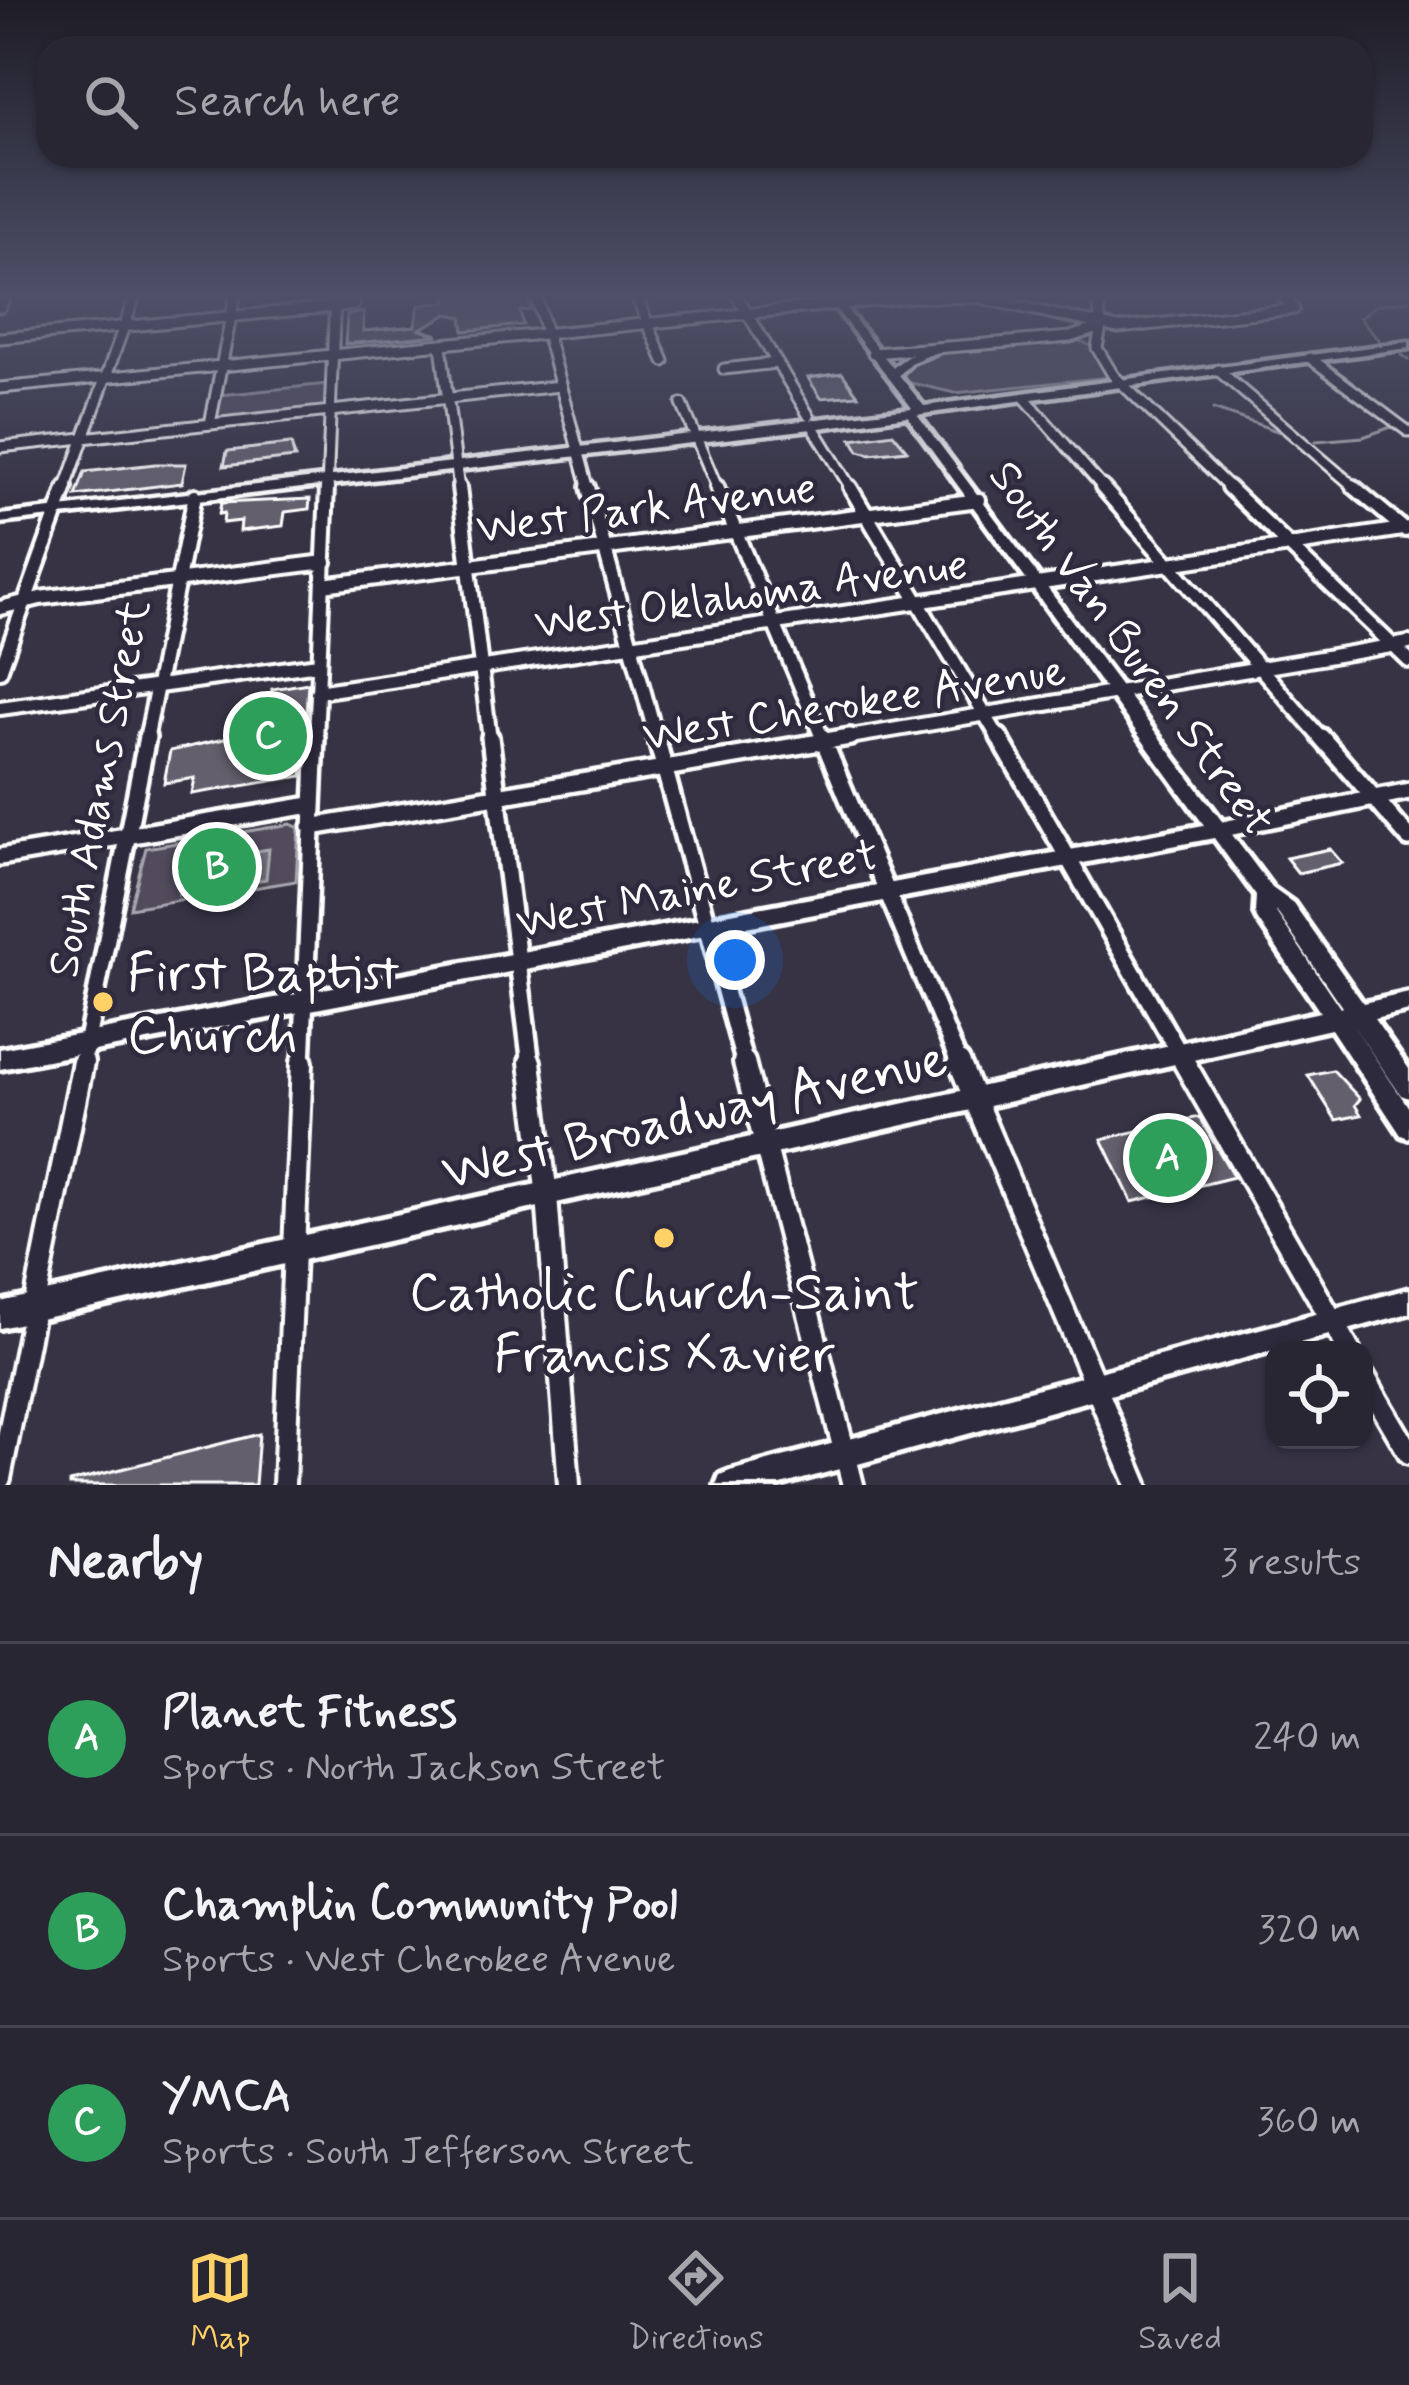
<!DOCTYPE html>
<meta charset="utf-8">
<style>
:root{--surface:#292634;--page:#312e3c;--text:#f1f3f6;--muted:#a5a5ac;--line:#45434f;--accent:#ffd166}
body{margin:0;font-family:Mynerve,sans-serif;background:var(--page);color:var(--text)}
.controls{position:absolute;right:36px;bottom:36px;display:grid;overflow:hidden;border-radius:24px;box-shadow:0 3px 9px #0004}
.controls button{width:108px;height:108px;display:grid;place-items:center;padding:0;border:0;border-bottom:3px solid var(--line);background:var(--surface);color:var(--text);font:60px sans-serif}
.you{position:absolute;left:735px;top:960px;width:42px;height:42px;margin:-30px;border:9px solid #fff;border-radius:50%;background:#1a73e8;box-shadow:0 0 0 18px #1a73e833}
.badge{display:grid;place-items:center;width:78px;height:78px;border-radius:50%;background:var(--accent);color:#fff;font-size:39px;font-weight:700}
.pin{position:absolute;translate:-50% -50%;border:6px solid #fff;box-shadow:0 3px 12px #0006}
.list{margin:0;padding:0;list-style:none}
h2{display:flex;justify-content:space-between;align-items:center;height:156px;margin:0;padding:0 48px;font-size:51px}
h2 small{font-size:39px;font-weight:400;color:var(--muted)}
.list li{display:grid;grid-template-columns:78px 1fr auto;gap:36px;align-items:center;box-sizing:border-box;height:192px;padding:0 48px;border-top:3px solid var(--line)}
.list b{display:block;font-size:45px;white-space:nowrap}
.list p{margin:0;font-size:39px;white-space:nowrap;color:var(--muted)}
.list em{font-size:39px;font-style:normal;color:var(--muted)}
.icon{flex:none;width:66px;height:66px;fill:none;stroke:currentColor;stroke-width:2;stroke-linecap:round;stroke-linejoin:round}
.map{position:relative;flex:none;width:1409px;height:1485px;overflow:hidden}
.search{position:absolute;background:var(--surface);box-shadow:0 3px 9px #0004;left:36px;right:36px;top:36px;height:132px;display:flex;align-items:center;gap:30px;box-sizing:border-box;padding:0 42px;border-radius:36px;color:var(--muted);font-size:45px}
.sheet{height:732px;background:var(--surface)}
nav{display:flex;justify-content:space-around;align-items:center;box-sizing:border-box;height:168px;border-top:3px solid var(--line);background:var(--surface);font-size:33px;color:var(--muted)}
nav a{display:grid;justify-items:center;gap:6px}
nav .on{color:var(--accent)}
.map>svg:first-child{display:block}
</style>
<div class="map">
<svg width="1409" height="1485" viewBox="0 0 1409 1485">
<rect width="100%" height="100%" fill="#373345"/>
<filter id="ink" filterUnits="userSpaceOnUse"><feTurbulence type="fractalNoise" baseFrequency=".00833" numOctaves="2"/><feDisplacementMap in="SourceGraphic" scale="24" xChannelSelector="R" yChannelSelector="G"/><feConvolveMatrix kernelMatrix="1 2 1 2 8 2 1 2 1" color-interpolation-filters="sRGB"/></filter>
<g filter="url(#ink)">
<path fill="#514c5c" stroke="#a8a6ae" stroke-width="3" d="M1075,339L1091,346L1109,377L955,393L906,382L899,372L936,351Z
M328,384L326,409L215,421L220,395Z
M291,824L299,828L296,881L130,908L146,848Z"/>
<path fill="#76737f" stroke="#adabb2" stroke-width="3" d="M269,849L266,879L179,894L184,862Z"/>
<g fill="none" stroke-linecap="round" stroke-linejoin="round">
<path stroke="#adabb2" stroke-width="3" d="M1380,341L1360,318L1376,305L1409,300
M1402,355L1409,360
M1213,409L1289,435
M1316,441L1363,437L1394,426"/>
</g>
<path fill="#635f6d" stroke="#fff" stroke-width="3" d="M446,296H527L531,310L520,311L523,325L464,331L462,317L448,314L420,329L438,335L345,344L347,315L364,312L363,331L415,326L419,305L446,302Z
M842,373L858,395L821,398L808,378Z
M893,433L907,450L870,454L859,451L852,439Z
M291,444L295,458L224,466L227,451Z
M155,464H186L182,483L76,496L85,472Z
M310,499L309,509L285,512L283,526L240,531L241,521L223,523L224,513L219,514L221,503Z
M308,683L302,776L192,794L195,778L164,783L170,751L260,731L268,725L272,689Z
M1330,849L1342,863L1298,873L1286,858Z
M1333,1070L1360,1099L1355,1105L1361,1115L1336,1120L1308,1075Z
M1199,1117L1234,1177L1132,1202L1102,1139Z
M259,1434L255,1485H70V1482Z"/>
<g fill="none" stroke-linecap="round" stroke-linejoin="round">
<defs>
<path id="minor-far3" d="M536,296L589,490
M636,296L664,361
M737,296L809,416
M918,297L980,298L1118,328L1294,309L1282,296
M0,307L6,296
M1101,327L1097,348L1113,375L1232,490
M0,338L354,305
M441,345L459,490
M873,353L1070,337L1101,327L1098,296
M1310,358L1409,432
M724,369L776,363
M1218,370L1358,490
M0,388L923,296
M1025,398L1105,490
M682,404L718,490
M210,424L235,296
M812,425L852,490
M0,447L560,386
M65,490L135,296
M327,490L335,296"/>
<path id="minor-far2" d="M459,487L490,740
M588,487L657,740
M717,487L823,740
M850,487L1000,740
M1102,487L1323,740
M1228,487L1409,661
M1354,487L1405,530
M323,585L979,500
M0,608L40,598L325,562
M0,671L66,487
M317,692L1409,528
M0,708L318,664
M146,740L195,495
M316,740L327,487
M832,740L1409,643"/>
<path id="minor-far1" d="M490,737L531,1065
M656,737L745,1065
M822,737L960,1065
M999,737L1186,1065
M1321,737L1409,838
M311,827L850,737
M1218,830L1409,791
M0,857L311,805
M82,1065L147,737
M302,1065L316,737"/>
<path id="minor" d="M530,1062L547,1196L569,1485
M744,1062L853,1485
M959,1062L1137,1485
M1184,1062L1349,1350
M1364,1376L1409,1453
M0,1478L83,1062
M284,1485L302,1062"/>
<path id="major" d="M906,410H914L1272,888L1293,903L1363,1003L1409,993V1011L1374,1019L1409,1069V1098L1401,1095L1352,1024L1409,1108V1138L1401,1135L1331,1029L0,1328V1302L1320,1012L1258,920L1255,914L1256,896L1214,838L0,1069V1049L1204,825L906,414ZM1275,911L1279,915L1342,1007L1340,1008Z
M1409,1289V1313L781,1485H716L720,1475L730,1471Z"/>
<path id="highway" d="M826,296H836L893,368C907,355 928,344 947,344V348L912,362L899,375L924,406L1409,342V348L812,429L0,523V515L912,408Z"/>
</defs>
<use href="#minor-far3" stroke="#fff" stroke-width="15"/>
<use href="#minor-far2" stroke="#fff" stroke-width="20"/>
<use href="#minor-far1" stroke="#fff" stroke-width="24"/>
<use href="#minor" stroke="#fff" stroke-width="28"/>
<use href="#major" stroke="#fff" stroke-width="10"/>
<use href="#highway" stroke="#fff" stroke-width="9"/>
<use href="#minor-far3" stroke="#2f2a3d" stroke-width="9"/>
<use href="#minor-far2" stroke="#2f2a3d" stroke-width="12"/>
<use href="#minor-far1" stroke="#2f2a3d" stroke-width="15"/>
<use href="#minor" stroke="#2f2a3d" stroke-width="20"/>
<use href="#major" fill="#2f2a3d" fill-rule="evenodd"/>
<use href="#highway" fill="#2f2a3d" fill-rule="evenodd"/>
</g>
</g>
<linearGradient id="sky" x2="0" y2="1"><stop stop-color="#1e1c26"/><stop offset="0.59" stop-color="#4d5068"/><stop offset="1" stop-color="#4d5068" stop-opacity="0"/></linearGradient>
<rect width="1409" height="503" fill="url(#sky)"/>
<g fill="#ffd166" stroke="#2f2a3d" stroke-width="4.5">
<circle cx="103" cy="1002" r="12"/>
<circle cx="664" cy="1238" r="12"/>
</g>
<g text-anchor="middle" stroke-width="9" stroke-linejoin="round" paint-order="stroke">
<g font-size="45" fill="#fff" stroke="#2f2a3d">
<text transform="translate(646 506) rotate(-7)" y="16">West Park Avenue</text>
<text transform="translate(751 592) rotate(-8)" y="16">West Oklahoma Avenue</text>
<text transform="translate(1133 647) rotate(54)" y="16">South Van Buren Street</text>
<text transform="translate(854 701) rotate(-9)" y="16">West Cherokee Avenue</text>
<text transform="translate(97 788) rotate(-79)" y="16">South Adams Street</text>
<text transform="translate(697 887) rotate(-11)" y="16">West Maine Street</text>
</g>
<g font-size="54" fill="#fff" stroke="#2f2a3d" text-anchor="start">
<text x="127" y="990">First Baptist<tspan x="127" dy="62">Church</tspan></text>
<text x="664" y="1309" text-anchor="middle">Catholic Church-Saint<tspan x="664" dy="62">Francis Xavier</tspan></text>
</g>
<g font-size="54" fill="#fff" stroke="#2f2a3d">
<text transform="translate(694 1113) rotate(-13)" y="19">West Broadway Avenue</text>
</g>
</g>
</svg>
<div class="controls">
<button><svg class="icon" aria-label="locate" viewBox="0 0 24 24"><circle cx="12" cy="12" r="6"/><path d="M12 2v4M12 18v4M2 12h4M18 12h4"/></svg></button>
</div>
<div class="you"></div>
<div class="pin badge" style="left:1168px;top:1158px;background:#2e9e5b">A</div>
<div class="pin badge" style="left:217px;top:867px;background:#2e9e5b">B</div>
<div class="pin badge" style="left:268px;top:736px;background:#2e9e5b">C</div>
<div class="search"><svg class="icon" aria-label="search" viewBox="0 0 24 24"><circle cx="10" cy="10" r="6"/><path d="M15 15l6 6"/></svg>Search here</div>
</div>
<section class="sheet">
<h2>Nearby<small>3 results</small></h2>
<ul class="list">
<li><span class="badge" style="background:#2e9e5b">A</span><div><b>Planet Fitness</b><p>Sports · North Jackson Street</p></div><em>240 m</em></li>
<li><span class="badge" style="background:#2e9e5b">B</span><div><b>Champlin Community Pool</b><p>Sports · West Cherokee Avenue</p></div><em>320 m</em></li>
<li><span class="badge" style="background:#2e9e5b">C</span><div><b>YMCA</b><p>Sports · South Jefferson Street</p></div><em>360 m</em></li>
</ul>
</section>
<nav>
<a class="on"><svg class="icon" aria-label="map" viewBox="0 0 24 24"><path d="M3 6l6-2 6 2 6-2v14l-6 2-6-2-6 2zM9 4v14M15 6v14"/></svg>Map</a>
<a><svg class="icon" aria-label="directions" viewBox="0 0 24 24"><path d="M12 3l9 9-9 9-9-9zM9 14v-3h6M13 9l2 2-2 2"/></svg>Directions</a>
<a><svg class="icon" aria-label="saved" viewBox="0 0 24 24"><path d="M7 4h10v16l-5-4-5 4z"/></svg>Saved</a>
</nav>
